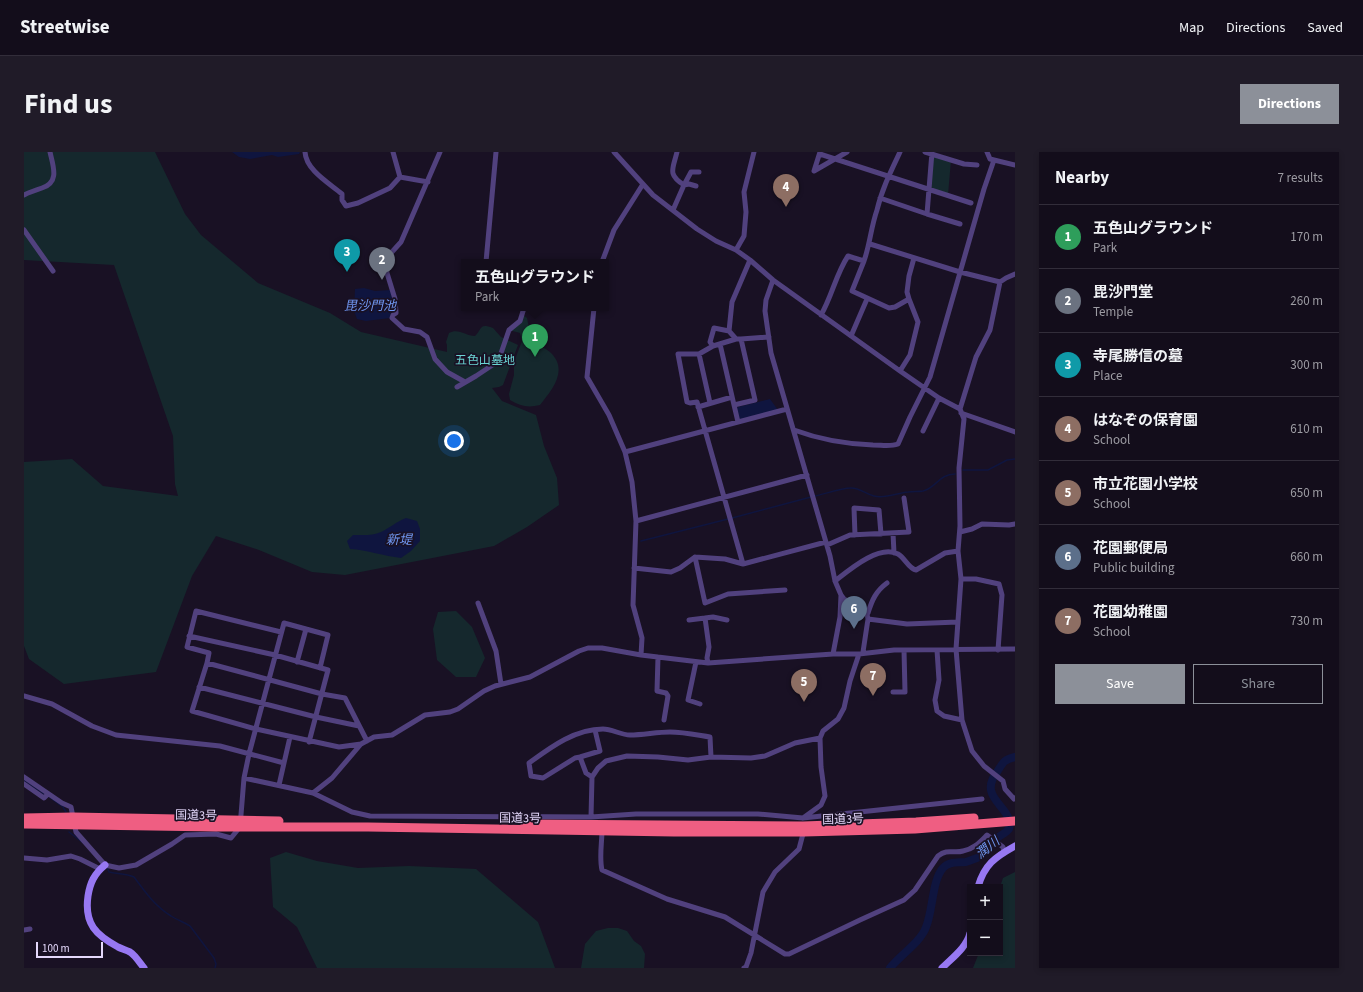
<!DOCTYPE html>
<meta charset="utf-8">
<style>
:root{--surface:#130d1b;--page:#201b28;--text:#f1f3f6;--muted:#9d9ca3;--line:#322d3a;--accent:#8c9099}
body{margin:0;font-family:"Source Sans 3","Noto Sans JP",sans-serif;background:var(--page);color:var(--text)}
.controls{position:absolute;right:12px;bottom:12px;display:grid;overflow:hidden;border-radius:0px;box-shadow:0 2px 6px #0003}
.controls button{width:36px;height:36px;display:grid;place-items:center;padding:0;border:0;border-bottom:1px solid var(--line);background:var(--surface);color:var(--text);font:20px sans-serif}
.scale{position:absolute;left:12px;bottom:10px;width:67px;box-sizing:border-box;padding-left:4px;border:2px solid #e4d8fb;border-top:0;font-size:11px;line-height:14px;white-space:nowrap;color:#e4d8fb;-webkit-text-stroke:3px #191124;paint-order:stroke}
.you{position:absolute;left:430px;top:289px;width:14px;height:14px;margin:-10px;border:3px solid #fff;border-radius:50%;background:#1a73e8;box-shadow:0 0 0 6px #1a73e833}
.badge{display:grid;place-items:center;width:26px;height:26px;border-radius:50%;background:var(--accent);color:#fff;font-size:13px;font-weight:700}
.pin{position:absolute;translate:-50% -33px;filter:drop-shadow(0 1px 2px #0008)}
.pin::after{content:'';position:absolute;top:21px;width:14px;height:12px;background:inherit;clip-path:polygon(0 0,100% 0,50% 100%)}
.popup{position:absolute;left:437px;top:107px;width:148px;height:52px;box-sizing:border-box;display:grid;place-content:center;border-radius:0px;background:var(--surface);filter:drop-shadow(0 1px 3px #0005);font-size:13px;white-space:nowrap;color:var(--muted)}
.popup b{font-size:15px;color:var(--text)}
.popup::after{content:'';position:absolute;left:50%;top:100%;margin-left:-8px;border:8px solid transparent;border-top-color:var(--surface)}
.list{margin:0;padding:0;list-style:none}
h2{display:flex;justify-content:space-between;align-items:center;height:52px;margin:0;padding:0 16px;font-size:17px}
h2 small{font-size:13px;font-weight:400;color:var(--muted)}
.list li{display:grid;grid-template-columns:26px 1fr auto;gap:12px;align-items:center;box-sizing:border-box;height:64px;padding:0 16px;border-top:1px solid var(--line)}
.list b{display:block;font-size:15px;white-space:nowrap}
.list p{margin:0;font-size:13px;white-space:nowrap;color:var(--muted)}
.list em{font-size:13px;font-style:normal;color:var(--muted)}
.actions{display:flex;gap:8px;padding:12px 16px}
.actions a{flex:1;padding:9px 0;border:1px solid var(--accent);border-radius:0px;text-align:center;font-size:14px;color:var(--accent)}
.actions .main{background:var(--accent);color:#fff}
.map{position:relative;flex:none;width:991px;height:816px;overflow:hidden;border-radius:0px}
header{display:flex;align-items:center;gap:24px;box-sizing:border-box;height:56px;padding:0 20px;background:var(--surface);border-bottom:1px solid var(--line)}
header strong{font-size:19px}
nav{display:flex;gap:22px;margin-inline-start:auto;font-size:14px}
.intro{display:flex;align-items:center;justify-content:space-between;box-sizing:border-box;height:96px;padding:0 24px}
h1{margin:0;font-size:28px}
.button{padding:10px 18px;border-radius:0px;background:var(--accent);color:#fff;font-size:14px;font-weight:700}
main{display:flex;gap:24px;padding:0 24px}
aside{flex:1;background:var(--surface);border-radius:0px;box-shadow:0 2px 6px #0003}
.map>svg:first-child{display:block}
</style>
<header>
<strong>Streetwise</strong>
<nav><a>Map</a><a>Directions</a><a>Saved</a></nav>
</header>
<div class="intro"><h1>Find us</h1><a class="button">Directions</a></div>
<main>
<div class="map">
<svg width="991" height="816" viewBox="0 0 991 816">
<rect width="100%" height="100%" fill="#191124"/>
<path fill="#15282d" d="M0,0H131L161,62L177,83L234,131L306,161L337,180L423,200V193L422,190L425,181C435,176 441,184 451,184C459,176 455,171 469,176L477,185L494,193L479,233L475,235L468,236L478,249L512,263L520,294L533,326L535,353L503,375L470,394L321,423L288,420L235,398L192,384L168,424L132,520L40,532L5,507L0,494V310L48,307L79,334L154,344L151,332L149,284L90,113L0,108Z
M908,2L927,8L924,43L904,37Z
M498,162L503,166L508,190C514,193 523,197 527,201C545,219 527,239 516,253C504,256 496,254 486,248L485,242L490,223V210L498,189L496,181L485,178L496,169Z
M432,459L448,475L461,506L452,525H432L413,508L409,477L414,460Z
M262,700L293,709L334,716L385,714L452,717L514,770L531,816H293L273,775L249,755L246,706Z
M991,720V816H949L955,801H976V735L979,726Z
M584,776H594L603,779L610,789L617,794L621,802L620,816H557L561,792L572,779Z"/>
<path fill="#0f153f" d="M208,0H276L275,2L254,5L248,3L226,7L215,5Z
M340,136L351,139L367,138L368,147L366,166L342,169L333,167L330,159L331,137Z
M746,247L754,258L716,268L713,256L714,255Z
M382,366L393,369L396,377V389L387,399L377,406C360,404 343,398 326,397L323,389L329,383C339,383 349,384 357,380C367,375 372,370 382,366Z"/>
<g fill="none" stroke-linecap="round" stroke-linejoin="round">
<path stroke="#0f153f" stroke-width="1.5" d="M939,318H964L983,308L991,307
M791,344C801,342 817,336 827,336C836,336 842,342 850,344C861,347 873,341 884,340C889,339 894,340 899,339C912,336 915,322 931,322
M708,366L787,345
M617,389L704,367
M0,628L20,642
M24,644L39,655L42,660
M45,680L58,690
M83,715L85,720C93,722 102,721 110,725C121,740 131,754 147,764C153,768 160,770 166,774L190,806L192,812L191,816"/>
<path stroke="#0f153f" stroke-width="8" d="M866,816C876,803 897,790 902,775C909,759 908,728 919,716C925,709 933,711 942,710C945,709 950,707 953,706C961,702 965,695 970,689C974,684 981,682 985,677C991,655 952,647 973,620C979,611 979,608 991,605"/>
<path stroke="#51417e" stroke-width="5" d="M281,0C282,18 305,31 318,42V48L322,54L334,51L366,36L376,25L404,30
M369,0L376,25
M416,0L377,90L367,101L362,111L363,121L371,147L372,161L369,163L368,166L380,177L396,180L403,185L411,207L423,220L441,230
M590,0L629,43L673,77L692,89L712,98L726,108L749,128L876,219L915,246L936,257
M796,0L790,19L823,0
M901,0L940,12L953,13
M908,0L903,62L936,72
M963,0L966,7L991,13
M796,2L947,51
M672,34L665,32L660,33L667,20H675
M0,43C6,40 12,38 18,36C36,30 29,14 26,0
M856,46L903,62
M649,58L660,33C643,22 649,17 653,0
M0,78L29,119
M846,92L936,120L976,130
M712,98L720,84L722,60L720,40L730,0
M840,109L828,139L865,156L871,155L885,147
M462,110L472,0
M578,110L590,78L619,32
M991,122L982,126L976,130L966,178L952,205L936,257L940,267L935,316L936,374L934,399L937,427L932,497L938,568L948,599L960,614L979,629L981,637L990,647L991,646
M749,128L742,148L741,159L747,201L806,404L811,429L817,443L820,447L842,458L844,467L883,472L934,470
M570,156L563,225L585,263L601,300L608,330L612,369L609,453L618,486L617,503
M797,163C808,144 812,122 824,104L840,109C846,92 847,75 853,58C858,37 867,19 876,0
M705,179L708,150L726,108
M827,184L843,147
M745,185L717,187H712L689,194L675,202H654L663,250L666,251L673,250L719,412L802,390
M696,192L710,253L731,248L717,187
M689,194L686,190L690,176L705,179L712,187
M675,202L686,251
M876,219L886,203L894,170L885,147L883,140L885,124L890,106
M433,235L452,224L470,212L475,207L485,178L496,169L500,156
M710,253L714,270
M674,255L708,245
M937,261L991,280
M770,278C797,288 820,292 849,293C858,293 866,295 874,292L886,265L906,225L960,37L970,8
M899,279L915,246
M601,300L763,257
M612,369L783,323
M936,380L948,377L958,372L985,373L991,372
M869,381L870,401
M831,383L830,356L855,358L857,382
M803,393L826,383L885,380L880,346
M671,405L681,451L704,442L761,438
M610,416L647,420L656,416L671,405L701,407L719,412
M937,427H952L975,432L978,443L974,498
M811,429C825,418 855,392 874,402C881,406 885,417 892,418L921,401L934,399
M454,451L472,499L477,532
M844,461C848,448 852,439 863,431
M681,466L685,495L683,506L684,511
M665,468L689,465L703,468
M257,480L172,459L163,495L185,501L183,511L168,559L232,577L315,595L337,592L350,585L368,583L401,563L426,560L434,557L460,539L471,534L506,525L555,499L564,496H578L617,503L684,511L809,502H835L870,498L991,497
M165,484L251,503L304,518L285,590
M913,498L915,528L911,548L913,559L920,564L938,568
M839,500L844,467
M809,502L816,465L817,443
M634,505L633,539L642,541L644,544L640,568
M273,510L282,477
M672,510L664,548L676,552
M183,511L298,542L321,546L343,589
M175,535L292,565L335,574
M869,540H881L880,498
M0,544L28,552L68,574L92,583L196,594L260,611L266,585
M571,578L576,599L556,605L551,606L519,626L507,624L505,611C527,595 551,577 579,577C588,577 597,583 606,583C619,583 633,580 646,580C659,580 673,583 686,585L687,605
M556,605L562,621L568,625
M0,625L38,651L47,655L52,680L81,713L95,716L112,713L148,692L161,683L192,682L207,686L216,675L220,626L225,602L260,471L304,483L296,516
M220,626L289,641L328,660L346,664L567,665L612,662H734L779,666L958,647
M0,632L20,646L24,642
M255,633L260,611
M289,641L308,626L337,592
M567,665L568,625L574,616L582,609L603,604L634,605L664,608L687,605L727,606L741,604L771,591L796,586
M779,666L797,653L801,644L797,615L796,586L799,579L814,567L820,556L826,529L835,502
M578,678C578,691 575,705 578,718L643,747L701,765L761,802H765L836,768L880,748L891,738L914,704C924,696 929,702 939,699C950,697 956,690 963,683L979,695L980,700
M0,706L23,708L47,704L56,707L76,717
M0,778L6,777
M720,816L722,815L727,801L739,740L751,720L775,697L780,678"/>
<path stroke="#9778f2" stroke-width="7" d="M81,713C70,722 66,731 64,744C60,772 72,783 94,795C98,797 102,798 106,800C111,803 116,811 120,816
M954,735C960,713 971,705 991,694
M918,816C928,806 943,795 946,781"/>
<path stroke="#ef5e82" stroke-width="9" d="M0,666L49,665L255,669
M0,672L192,675H344L650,680H780L891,677L991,669
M501,672L779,674L892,670L950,666"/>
</g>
<g text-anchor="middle" stroke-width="3.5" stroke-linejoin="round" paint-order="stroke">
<g font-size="12" fill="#6ad4d3" stroke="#191124">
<text x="461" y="212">五色山墓地</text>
</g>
<g font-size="12" fill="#e4d8fb" stroke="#191124">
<text transform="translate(172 663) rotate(1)" y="4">国道3号</text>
<text transform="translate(496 666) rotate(1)" y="4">国道3号</text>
<text transform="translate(819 667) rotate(-2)" y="4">国道3号</text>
</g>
<g font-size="13" font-style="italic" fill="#7097f1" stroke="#191124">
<text x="346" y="158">毘沙門池</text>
<text x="375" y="392">新堤</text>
<text transform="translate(963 695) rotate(-39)" y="5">潤川</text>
</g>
</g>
</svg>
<div class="controls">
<button>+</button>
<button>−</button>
</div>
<div class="scale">100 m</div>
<div class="you"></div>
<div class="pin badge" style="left:511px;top:205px;background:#2e9e5b">1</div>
<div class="popup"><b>五色山グラウンド</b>Park</div>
<div class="pin badge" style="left:358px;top:128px;background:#6b7280">2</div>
<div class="pin badge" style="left:323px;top:120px;background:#0f9aa8">3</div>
<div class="pin badge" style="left:762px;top:55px;background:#8d6e63">4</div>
<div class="pin badge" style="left:780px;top:550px;background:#8d6e63">5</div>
<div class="pin badge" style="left:830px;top:477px;background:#5c6f8a">6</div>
<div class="pin badge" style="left:849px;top:544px;background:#8d6e63">7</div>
</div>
<aside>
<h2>Nearby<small>7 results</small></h2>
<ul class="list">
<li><span class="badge" style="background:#2e9e5b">1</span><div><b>五色山グラウンド</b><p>Park</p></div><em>170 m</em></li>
<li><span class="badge" style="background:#6b7280">2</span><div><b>毘沙門堂</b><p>Temple</p></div><em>260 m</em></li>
<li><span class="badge" style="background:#0f9aa8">3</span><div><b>寺尾勝信の墓</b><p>Place</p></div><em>300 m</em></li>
<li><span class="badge" style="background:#8d6e63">4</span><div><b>はなぞの保育園</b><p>School</p></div><em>610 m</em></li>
<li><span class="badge" style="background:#8d6e63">5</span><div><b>市立花園小学校</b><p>School</p></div><em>650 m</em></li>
<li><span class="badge" style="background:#5c6f8a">6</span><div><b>花園郵便局</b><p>Public building</p></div><em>660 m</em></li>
<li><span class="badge" style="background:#8d6e63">7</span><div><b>花園幼稚園</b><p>School</p></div><em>730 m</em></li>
</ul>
<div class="actions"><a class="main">Save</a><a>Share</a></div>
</aside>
</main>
